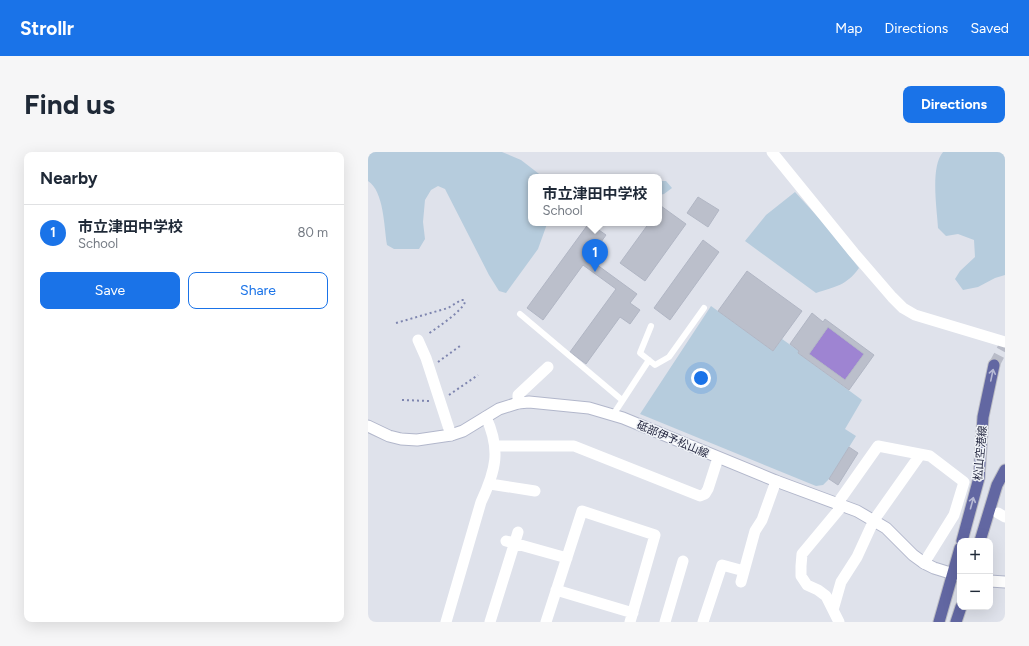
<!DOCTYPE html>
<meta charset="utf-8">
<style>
:root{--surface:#fff;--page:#f6f6f7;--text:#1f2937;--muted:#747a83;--line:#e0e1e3;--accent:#1a73e8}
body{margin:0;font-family:Figtree,"Noto Sans JP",sans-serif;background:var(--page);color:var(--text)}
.controls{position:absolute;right:12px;bottom:12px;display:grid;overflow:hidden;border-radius:8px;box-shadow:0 4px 16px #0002}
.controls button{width:36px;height:36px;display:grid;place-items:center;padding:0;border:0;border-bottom:1px solid var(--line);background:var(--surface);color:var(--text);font:20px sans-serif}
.you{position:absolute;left:333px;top:226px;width:14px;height:14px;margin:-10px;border:3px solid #fff;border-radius:50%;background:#1a73e8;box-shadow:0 0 0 6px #1a73e833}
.badge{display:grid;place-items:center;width:26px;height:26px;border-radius:50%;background:var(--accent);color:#fff;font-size:13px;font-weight:700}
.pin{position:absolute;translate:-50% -33px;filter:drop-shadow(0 1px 2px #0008)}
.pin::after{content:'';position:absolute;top:21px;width:14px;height:12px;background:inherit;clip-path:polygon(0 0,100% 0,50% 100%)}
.popup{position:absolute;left:160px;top:22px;width:134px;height:52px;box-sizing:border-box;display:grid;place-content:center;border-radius:8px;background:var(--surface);filter:drop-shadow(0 1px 3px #0005);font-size:13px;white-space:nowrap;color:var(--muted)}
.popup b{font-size:15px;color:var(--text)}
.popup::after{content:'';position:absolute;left:50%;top:100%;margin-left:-8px;border:8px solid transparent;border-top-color:var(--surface)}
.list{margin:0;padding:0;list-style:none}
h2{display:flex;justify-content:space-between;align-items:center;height:52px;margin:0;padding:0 16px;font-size:17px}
h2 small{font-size:13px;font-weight:400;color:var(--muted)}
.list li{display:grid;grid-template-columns:26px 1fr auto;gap:12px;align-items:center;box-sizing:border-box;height:56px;padding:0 16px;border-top:1px solid var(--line)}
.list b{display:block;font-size:15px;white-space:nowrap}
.list p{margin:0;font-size:13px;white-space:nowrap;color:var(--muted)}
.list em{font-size:13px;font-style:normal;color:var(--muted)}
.actions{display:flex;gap:8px;padding:12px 16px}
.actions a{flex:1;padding:9px 0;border:1px solid var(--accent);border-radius:8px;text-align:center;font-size:14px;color:var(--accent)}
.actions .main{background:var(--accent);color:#fff}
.map{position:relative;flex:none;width:637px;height:470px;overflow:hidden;border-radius:8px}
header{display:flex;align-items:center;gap:24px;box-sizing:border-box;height:56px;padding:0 20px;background:var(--accent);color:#fff}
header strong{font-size:19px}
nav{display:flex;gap:22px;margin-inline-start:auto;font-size:14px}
.intro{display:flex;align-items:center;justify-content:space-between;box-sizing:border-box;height:96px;padding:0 24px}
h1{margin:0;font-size:28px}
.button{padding:10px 18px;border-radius:8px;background:var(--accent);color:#fff;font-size:14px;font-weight:700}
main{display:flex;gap:24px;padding:0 24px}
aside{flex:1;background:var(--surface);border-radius:8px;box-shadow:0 4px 16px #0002}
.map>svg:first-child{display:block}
</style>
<header>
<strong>Strollr</strong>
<nav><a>Map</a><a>Directions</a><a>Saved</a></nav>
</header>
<div class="intro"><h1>Find us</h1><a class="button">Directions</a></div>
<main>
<aside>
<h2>Nearby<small></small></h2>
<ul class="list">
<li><span class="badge">1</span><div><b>市立津田中学校</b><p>School</p></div><em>80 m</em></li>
</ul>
<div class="actions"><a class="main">Save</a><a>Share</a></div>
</aside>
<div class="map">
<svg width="637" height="470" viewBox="0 0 637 470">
<rect width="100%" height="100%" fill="#dfe2eb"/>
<path fill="#b6ccdd" d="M0,0H134L153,8L175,25H163V71H181L179,72L170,97L138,141L131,139L121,123L77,37L70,34L63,38L57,48L55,70L57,87L51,97H26L19,93C16,75 16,39 0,29Z
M575,0H637V123L627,126L610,135L595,138L587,127L592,119L607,105L606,88L590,82L578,84L570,76C569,57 562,15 575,0Z
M291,29H298L304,36L296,42L291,43Z
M427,40L459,75L491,116C478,134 468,134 448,141L377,89L398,63Z
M343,154L405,199L414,187L431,199L430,201L494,248L477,277L488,284L461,327L455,333L448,334L272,262Z"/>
<path fill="#9e84d2" d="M460,175L496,202L477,228L441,202Z"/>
<path fill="#bbbfcb" stroke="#b1b6c4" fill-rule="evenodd" d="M330,45L351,58L340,75L319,61Z
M293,54L318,72L277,129L252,111L281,71H291V57Z
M221,71L238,83L221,107L269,142L262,151L272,158L262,172L252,165L218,212L202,200L248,137L215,113L175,168L159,156Z
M335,88L351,100L302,168L286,156Z
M379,119L434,159L405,199L350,159Z
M444,161L455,170L457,167L506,203L481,238L430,201L431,199L422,192ZM460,175L496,202L477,228L441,202Z
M481,295L490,301L470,333L461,327Z"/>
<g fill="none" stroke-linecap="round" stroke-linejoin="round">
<path stroke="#b9bcc8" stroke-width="11" stroke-dasharray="11 5.5" stroke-linecap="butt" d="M626,213L637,192"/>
<defs>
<path id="secondary" d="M0,274L21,284L33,287L49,288L83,283L95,279L131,257L150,251L161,250L221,256L255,266L408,329L489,359L518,376L545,403L556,411L566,416L592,424
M622,429L637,430"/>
<path id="primary" d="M594,389L611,326L615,265L626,213
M612,389L629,333L637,318
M571,470L592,396
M588,470L593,455"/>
</defs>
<use href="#secondary" stroke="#b2b7cb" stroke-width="13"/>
<use href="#primary" stroke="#bcbdc4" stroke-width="13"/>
<path stroke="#7e85af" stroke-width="2" stroke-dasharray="2 3" stroke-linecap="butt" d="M28,171L80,156L93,148H96L97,150C94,159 69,176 60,182
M70,210L92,194
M81,243L110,223
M34,248L61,249"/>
<path stroke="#fff" stroke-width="6" d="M152,162L254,248
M283,174L272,201L287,213L301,205L336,156
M245,263L281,208"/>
<path stroke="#fff" stroke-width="11" d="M404,0L486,101L524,145L535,156L547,163L637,190
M50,188L58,206L83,283
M150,251V243L180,215
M128,294H206L332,344L337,342L340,337L350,306
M122,332L167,339
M469,352L510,294L562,304L596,330L586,363L556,411
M630,361L637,365
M138,389L199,406
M373,430L387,379L394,368L408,329
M188,438L265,461
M465,458L458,444L450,438L439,433L433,424V414L434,402L474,354
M78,470L113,350C128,318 133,298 118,265
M122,470L150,380
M178,470L214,359L287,383L262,470
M297,470L315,409
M335,470L354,413L376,419
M471,470L465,458L473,430L489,405L506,368L552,303"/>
<use href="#secondary" stroke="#fff" stroke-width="11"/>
<use href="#primary" stroke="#6267a2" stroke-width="11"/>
</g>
<defs><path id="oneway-shaft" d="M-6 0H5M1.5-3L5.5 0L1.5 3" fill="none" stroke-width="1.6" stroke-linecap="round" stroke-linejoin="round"/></defs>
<g stroke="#b7bad5">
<use href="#oneway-shaft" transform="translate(624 223) rotate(-78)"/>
<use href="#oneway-shaft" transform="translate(604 351) rotate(-75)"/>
</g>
<g text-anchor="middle" stroke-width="3" stroke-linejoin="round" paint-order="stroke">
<g font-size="11" fill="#1f223b" stroke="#eff2f7">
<text transform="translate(305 287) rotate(23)" y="4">砥部伊予松山線</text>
<text transform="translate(612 301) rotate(-85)" y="4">松山空港線</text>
</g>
</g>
</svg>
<div class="controls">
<button>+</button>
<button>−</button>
</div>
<div class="you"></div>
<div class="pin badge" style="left:227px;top:120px">1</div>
<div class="popup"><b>市立津田中学校</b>School</div>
</div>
</main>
